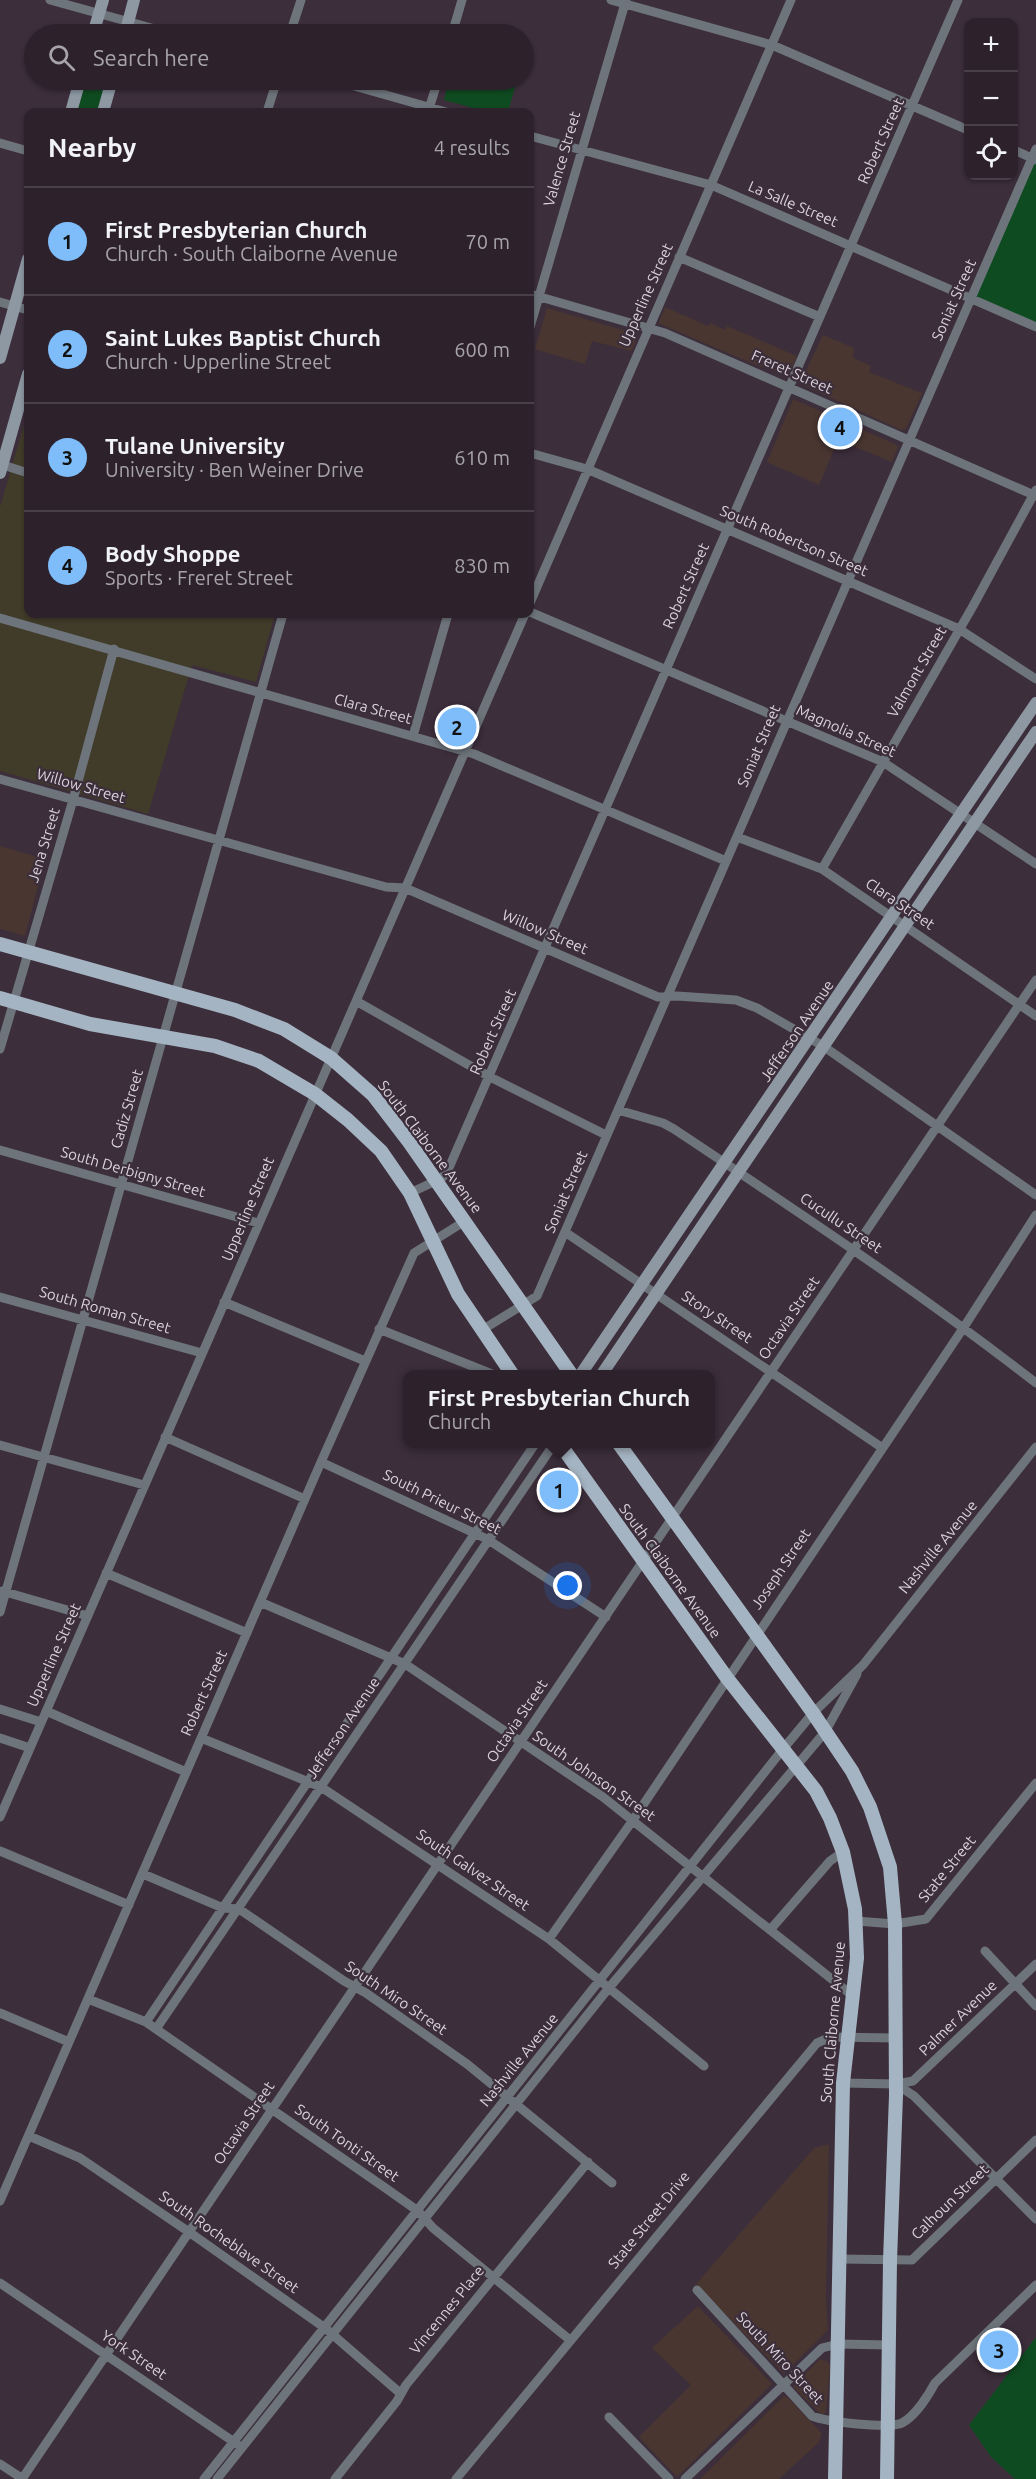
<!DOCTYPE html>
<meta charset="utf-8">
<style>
:root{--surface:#2d222c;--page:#352a34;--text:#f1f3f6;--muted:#a7a4a9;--line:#483f48;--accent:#7ebdf9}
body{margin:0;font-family:Ubuntu,sans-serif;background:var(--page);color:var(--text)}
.controls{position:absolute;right:18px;top:18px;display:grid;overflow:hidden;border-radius:12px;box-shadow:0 2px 4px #0004}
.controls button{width:54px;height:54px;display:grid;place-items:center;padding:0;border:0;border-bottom:2px solid var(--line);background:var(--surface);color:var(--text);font:30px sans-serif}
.you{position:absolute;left:568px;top:1586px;width:21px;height:21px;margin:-15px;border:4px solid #fff;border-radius:50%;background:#1a73e8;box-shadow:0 0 0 9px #1a73e833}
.badge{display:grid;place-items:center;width:39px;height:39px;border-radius:50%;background:var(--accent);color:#111;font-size:20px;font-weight:700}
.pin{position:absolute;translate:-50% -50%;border:3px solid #fff;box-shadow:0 2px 6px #0006}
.popup{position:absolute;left:403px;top:1370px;width:312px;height:78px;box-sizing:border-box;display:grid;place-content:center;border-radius:12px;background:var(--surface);filter:drop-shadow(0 2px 4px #0005);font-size:20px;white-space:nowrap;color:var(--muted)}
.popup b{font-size:22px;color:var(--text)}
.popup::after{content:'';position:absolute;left:50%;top:100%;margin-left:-12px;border:12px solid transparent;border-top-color:var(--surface)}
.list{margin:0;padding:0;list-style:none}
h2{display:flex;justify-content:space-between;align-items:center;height:78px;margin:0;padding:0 24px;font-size:26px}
h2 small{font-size:20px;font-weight:400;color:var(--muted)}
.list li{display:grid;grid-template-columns:39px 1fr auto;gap:18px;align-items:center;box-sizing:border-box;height:108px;padding:0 24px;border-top:2px solid var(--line)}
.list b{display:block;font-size:22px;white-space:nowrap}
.list p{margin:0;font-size:20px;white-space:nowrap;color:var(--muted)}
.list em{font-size:20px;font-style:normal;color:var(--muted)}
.icon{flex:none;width:33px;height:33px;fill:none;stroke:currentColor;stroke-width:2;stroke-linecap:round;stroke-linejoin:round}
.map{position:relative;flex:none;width:1036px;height:2479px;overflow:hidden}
.search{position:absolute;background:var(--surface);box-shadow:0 2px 4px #0004;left:24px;top:24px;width:510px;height:66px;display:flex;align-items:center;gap:15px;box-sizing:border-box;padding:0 21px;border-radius:33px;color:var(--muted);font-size:22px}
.panel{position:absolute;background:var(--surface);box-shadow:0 2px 4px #0004;left:24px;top:108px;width:510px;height:510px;border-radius:12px}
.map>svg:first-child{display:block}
</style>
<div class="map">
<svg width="1036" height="2479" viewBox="0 0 1036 2479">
<rect width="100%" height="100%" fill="#3c2e3b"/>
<path fill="#493631" d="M665,307L708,326L710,323L725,330L727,326L797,356L788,376L751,363L660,324L659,322Z
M547,308L633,333L638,338L631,351L592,341L585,364L535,349Z
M823,335L854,348L853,358L871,366L869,372L922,393L906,429L901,430L803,385L802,379Z
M793,399L895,444L898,447L892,462L838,440L819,485L767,462Z
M0,846L45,859L25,936L0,929Z
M829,2144L826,2296L828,2330L784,2374L696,2284L814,2148Z
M698,2306L772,2384L677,2477L639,2437L691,2385L652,2348Z
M820,2359L827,2361L830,2366L826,2412L822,2415L793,2387Z
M784,2396L787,2397L818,2429L822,2434L819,2442L779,2479H700Z"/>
<path fill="#413b29" d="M28,411V614H275L256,682L192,665L148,814L0,771V507Z"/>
<path fill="#0f4b21" d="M86,80H107L97,112H77Z
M449,80H517L508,112H488L444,100Z
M1036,160V327L971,298Z
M1036,2337V2479H1015L991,2457L969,2425Z"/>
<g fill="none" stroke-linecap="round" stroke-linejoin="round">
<path stroke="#6d747b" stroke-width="9" d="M50,0L173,34
M611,0L772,45L968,130
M290,34L301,0
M452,34L462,0
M333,80L446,112
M267,112L277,80
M428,112L438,80
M530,136L711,185L1036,327
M0,143L28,151
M1014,150L1036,160
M679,257L820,317
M530,294L665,333L1036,496
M0,302L28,310
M530,327L626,0
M530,453L587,469L959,629L1036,679
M0,464L28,473
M530,603L791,0
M530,612L883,762L1036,864
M0,618L474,754L726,861
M413,736L448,614
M0,779L386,887L405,888L658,997L677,996L736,1000L757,1008L823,1046L1036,1195
M737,837L822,869L1036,1016
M822,869L973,606L1036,490
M356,1001L490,1077L606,1135
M0,1049L73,800L114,649
M618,1110L663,1123L674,1129C797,1211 919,1292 1036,1383
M0,1150L258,1223
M410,1193L442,1178L448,1170L958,0
M565,1232L881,1447
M0,1297L202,1353
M224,1302L365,1361
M379,1329L492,1374
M482,1330L537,1296L1036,149
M165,1437L305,1499
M0,1445L144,1485
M321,1462L487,1539L606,1617
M106,1573L247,1633
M2,1591L88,1616
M260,1602L405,1664L603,1797L853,1996
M0,1612L283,614
M0,1709L41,1722
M46,1711L186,1772
M0,1738L30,1748
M201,1738L321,1787L549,1939L704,2066
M0,1817L525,614
M0,1851L129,1905
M143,1874L223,1908L239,1909L344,1981L366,1993L467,2064L612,2183
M856,1921L895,1924L926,1919L1036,1783
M770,1930L830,1861L843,1852
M549,1939L633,1820L964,1327L1036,1215
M985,1951L1036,2006
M88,1999L146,2022L156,2029L384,2187L418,2211L433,2228L570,2340
M0,2013L69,2042
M146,2022L535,1444
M156,2029L554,1444
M843,2083L896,2084L913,2081L1036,1964
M896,2084L914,2096L1036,2219
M29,2136L80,2158L189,2232L325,2328L400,2393
M0,2201L321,1462L414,1253L465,1221
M839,2259L912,2260L1036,2140
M0,2283L237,2444
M697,2290L812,2416C827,2422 888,2429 902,2423C915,2416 928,2396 935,2383L1036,2285
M609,2417L669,2479
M0,2464L23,2479
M22,2479L1036,980
M204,2479L783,1749L813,1713L863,1665L1036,1447
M217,2479L608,1989L825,1732L857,1674
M335,2479L397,2401L406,2385L588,2162
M456,2479L817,2043L831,2037L895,2038
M685,2479L822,2348L838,2344L889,2345"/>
<path stroke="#8d98a3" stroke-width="12" d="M93,34L103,0
M125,34L134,0
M71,112L80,80
M103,112L112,80
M0,358L28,259
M0,473L28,374
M581,1374L1036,703
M602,1374L1036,732"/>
<path stroke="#a5b4c2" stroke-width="14" d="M0,944L235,1010L284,1029L331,1058L373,1095L409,1142L571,1374
M0,998L90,1024L215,1046L259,1061L315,1094L348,1120L381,1151L410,1193L458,1294L512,1374
M560,1444L727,1678L816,1791L830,1818L843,1852L855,1909L857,1958L843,2083L835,2479
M619,1444L813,1713L852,1771L870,1807L890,1867L895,1924L896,2095L890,2261L887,2479"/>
</g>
<g text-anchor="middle" stroke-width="4.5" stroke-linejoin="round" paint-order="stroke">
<g font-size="15" fill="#dbd2da" stroke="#3c2e3b">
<text transform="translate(881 141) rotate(-66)" y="5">Robert Street</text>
<text transform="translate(562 159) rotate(-74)" y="5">Valence Street</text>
<text transform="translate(793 204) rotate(23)" y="5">La Salle Street</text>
<text transform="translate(646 295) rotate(-66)" y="5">Upperline Street</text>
<text transform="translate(954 300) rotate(-66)" y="5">Soniat Street</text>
<text transform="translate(792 372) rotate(24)" y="5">Freret Street</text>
<text transform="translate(794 541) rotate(23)" y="5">South Robertson Street</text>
<text transform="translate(686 586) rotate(-66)" y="5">Robert Street</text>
<text transform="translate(917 672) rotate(-60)" y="5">Valmont Street</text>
<text transform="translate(373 709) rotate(15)" y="5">Clara Street</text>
<text transform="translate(846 731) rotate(24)" y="5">Magnolia Street</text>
<text transform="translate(759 746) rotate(-67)" y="5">Soniat Street</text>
<text transform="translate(81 786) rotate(16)" y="5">Willow Street</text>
<text transform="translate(44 845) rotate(-73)" y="5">Jena Street</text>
<text transform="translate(900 904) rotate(34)" y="5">Clara Street</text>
<text transform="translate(545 932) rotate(23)" y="5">Willow Street</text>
<text transform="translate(797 1031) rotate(-56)" y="5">Jefferson Avenue</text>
<text transform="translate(493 1032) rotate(-66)" y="5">Robert Street</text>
<text transform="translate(127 1109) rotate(-74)" y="5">Cadiz Street</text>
<text transform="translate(430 1147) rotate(53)" y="5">South Claiborne Avenue</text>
<text transform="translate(133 1172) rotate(16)" y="5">South Derbigny Street</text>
<text transform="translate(566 1192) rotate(-67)" y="5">Soniat Street</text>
<text transform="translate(248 1209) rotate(-67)" y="5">Upperline Street</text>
<text transform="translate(841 1223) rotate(34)" y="5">Cucullu Street</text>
<text transform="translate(105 1310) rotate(16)" y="5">South Roman Street</text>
<text transform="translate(717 1317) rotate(34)" y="5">Story Street</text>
<text transform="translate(789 1318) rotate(-56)" y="5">Octavia Street</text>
<text transform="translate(442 1502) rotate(26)" y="5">South Prieur Street</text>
<text transform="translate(938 1547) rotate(-51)" y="5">Nashville Avenue</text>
<text transform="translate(781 1569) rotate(-56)" y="5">Joseph Street</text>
<text transform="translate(670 1571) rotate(54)" y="5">South Claiborne Avenue</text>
<text transform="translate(54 1655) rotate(-66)" y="5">Upperline Street</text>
<text transform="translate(204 1693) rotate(-66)" y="5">Robert Street</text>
<text transform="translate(517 1721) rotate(-56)" y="5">Octavia Street</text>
<text transform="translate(343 1728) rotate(-56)" y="5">Jefferson Avenue</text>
<text transform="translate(594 1776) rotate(35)" y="5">South Johnson Street</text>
<text transform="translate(947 1869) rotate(-51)" y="5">State Street</text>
<text transform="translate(473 1870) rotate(34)" y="5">South Galvez Street</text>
<text transform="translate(396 1998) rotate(34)" y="5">South Miro Street</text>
<text transform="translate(958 2018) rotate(-44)" y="5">Palmer Avenue</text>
<text transform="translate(833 2022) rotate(-85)" y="5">South Claiborne Avenue</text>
<text transform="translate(519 2060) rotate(-51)" y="5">Nashville Avenue</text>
<text transform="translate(244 2123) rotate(-56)" y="5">Octavia Street</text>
<text transform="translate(347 2143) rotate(35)" y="5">South Tonti Street</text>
<text transform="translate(950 2202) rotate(-44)" y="5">Calhoun Street</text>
<text transform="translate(649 2220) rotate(-51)" y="5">State Street Drive</text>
<text transform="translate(229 2242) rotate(35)" y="5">South Rocheblave Street</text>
<text transform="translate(447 2310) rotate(-51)" y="5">Vincennes Place</text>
<text transform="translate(134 2355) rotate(34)" y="5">York Street</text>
<text transform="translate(780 2358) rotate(47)" y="5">South Miro Street</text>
</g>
</g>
</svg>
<div class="controls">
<button>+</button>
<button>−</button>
<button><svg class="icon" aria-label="locate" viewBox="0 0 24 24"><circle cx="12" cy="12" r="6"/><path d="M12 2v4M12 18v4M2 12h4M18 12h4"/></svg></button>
</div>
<div class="you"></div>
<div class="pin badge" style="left:559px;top:1490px">1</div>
<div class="popup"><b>First Presbyterian Church</b>Church</div>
<div class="pin badge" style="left:457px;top:727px">2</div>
<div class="pin badge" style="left:999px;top:2350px">3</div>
<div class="pin badge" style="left:840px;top:427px">4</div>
<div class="search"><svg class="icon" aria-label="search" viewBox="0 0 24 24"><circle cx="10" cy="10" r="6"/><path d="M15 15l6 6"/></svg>Search here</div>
<section class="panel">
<h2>Nearby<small>4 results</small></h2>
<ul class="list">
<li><span class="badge">1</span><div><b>First Presbyterian Church</b><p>Church · South Claiborne Avenue</p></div><em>70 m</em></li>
<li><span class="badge">2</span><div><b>Saint Lukes Baptist Church</b><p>Church · Upperline Street</p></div><em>600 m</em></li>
<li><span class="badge">3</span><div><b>Tulane University</b><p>University · Ben Weiner Drive</p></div><em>610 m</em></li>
<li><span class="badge">4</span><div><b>Body Shoppe</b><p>Sports · Freret Street</p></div><em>830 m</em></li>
</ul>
</section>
</div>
